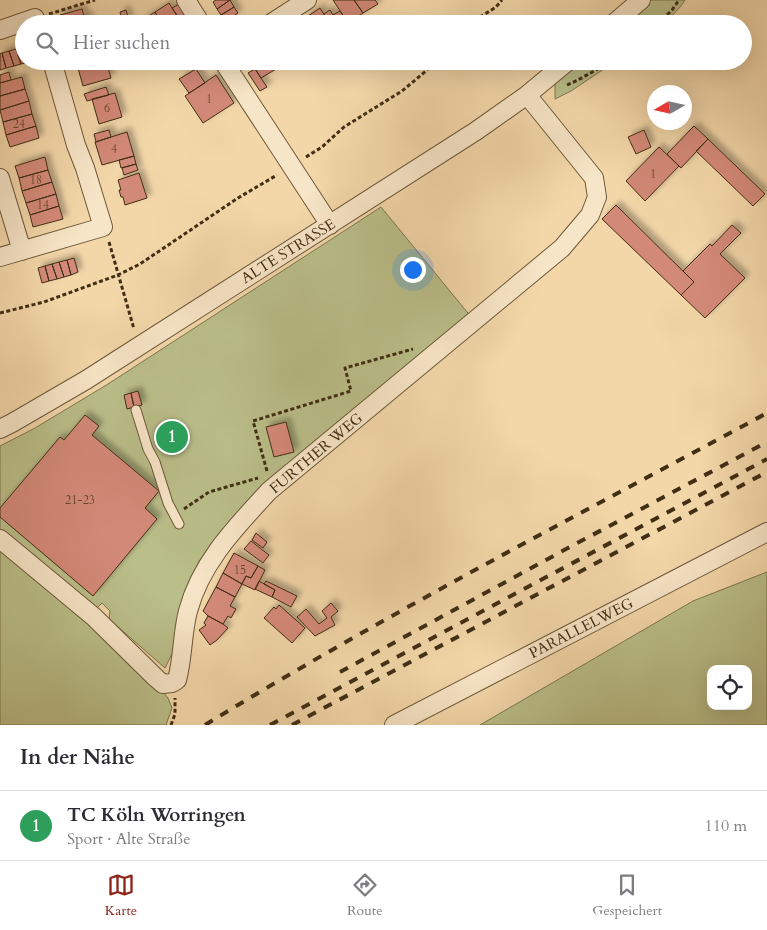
<!DOCTYPE html>
<html lang="de">
<meta charset="utf-8">
<style>
:root{--surface:#fff;--page:#f7f7f7;--text:#2b2b33;--muted:#7c7c81;--line:#e1e1e2;--accent:#8f2418}
body{margin:0;font-family:Cardo,serif;background:var(--page);color:var(--text)}
.controls{position:absolute;right:15px;bottom:15px;display:grid;overflow:hidden;border-radius:10px;box-shadow:0 5px 20px #0002}
.controls button{width:45px;height:45px;display:grid;place-items:center;padding:0;border:0;border-bottom:1px solid var(--line);background:var(--surface);color:var(--text);font:25px sans-serif}
.compass{position:absolute;left:647px;top:85px;width:45px;height:45px;border-radius:50%;background:var(--surface);box-shadow:0 5px 20px #0002;rotate:261deg}
.you{position:absolute;left:412px;top:269px;width:18px;height:18px;margin:-12px;border:4px solid #fff;border-radius:50%;background:#1a73e8;box-shadow:0 0 0 8px #1a73e833}
.badge{display:grid;place-items:center;width:32px;height:32px;border-radius:50%;background:var(--accent);color:#fff;font-size:16px;font-weight:700}
.pin{position:absolute;translate:-50% -50%;border:2px solid #fff;box-shadow:0 1px 5px #0006}
.list{margin:0;padding:0;list-style:none}
h2{display:flex;justify-content:space-between;align-items:center;height:65px;margin:0;padding:0 20px;font-size:21px}
h2 small{font-size:16px;font-weight:400;color:var(--muted)}
.list li{display:grid;grid-template-columns:32px 1fr auto;gap:15px;align-items:center;box-sizing:border-box;height:70px;padding:0 20px;border-top:1px solid var(--line)}
.list b{display:block;font-size:19px;white-space:nowrap}
.list p{margin:0;font-size:16px;white-space:nowrap;color:var(--muted)}
.list em{font-size:16px;font-style:normal;color:var(--muted)}
.icon{flex:none;width:28px;height:28px;fill:none;stroke:currentColor;stroke-width:2;stroke-linecap:round;stroke-linejoin:round}
.map{position:relative;flex:none;width:767px;height:725px;overflow:hidden}
.search{position:absolute;background:var(--surface);box-shadow:0 5px 20px #0002;left:15px;right:15px;top:15px;height:55px;display:flex;align-items:center;gap:12px;box-sizing:border-box;padding:0 18px;border-radius:28px;color:var(--muted);font-size:19px}
.sheet{height:135px;background:var(--surface)}
nav{display:flex;justify-content:space-around;align-items:center;box-sizing:border-box;height:70px;border-top:1px solid var(--line);background:var(--surface);font-size:14px;color:var(--muted)}
nav a{display:grid;justify-items:center;gap:2px}
nav .on{color:var(--accent)}
.map>svg:first-child{display:block}
</style>
<div class="map">
<svg width="767" height="725" viewBox="0 0 767 725">
<defs>
<filter id="shadow"><feDropShadow dx="4.5" dy="-4.5" stdDeviation="2.5" flood-color="#0004"/></filter>
</defs>
<rect width="100%" height="100%" fill="#f3d7a9"/>
<filter id="stains"><feTurbulence type="fractalNoise" baseFrequency=".004" numOctaves="4"/><feColorMatrix values="0 0 0 0 .2 0 0 0 0 .09 0 0 0 0 .02 0 0 0 .5 -.17"/></filter>
<radialGradient id="worn" r=".72"><stop offset=".6" stop-color="#630" stop-opacity="0"/><stop offset="1" stop-color="#630" stop-opacity=".3"/></radialGradient>
<path fill="#babe89" stroke="#7e764f" fill-rule="evenodd" d="M650,0H685L681,6L664,24H623Z
M578,61H616L571,91L555,99V80Z
M381,207L472,318L242,513L165,668L109,619L110,611L102,603L96,609L0,530V446L35,428L108,384Z
M0,546L48,585L155,683L168,698L172,708L166,725H0Z
M767,572V725H480L693,601ZM711,669H748V706H711Z"/>
<path fill="#d38978" stroke="#412e15" filter="url(#shadow)" d="M216,0H230L217,9L213,2Z
M230,0L234,7L221,15L217,9Z
M333,0H354L363,13L348,23Z
M354,0H375L378,4L363,13Z
M169,3L172,8L182,24H162L155,12Z
M179,4L187,17L181,21L172,8Z
M234,7L238,13L225,22L221,15Z
M320,8L330,24H308L305,18Z
M82,9L84,16L62,22L60,15Z
M126,10L130,24H123L120,12Z
M330,10L333,15L339,24H330L324,14Z
M340,11L348,23L349,24H339L333,15Z
M155,12L162,24H143L141,21Z
M87,15L89,22L90,21L91,24H58Z
M24,47V61L28,62L21,64L16,49Z
M16,49L21,64L14,66L9,51Z
M9,51L14,66L6,68L2,53Z
M2,53L6,68L0,70V54Z
M76,61H106L111,78L83,86Z
M250,61H272L276,69L261,78Z
M196,69L205,83L189,93L179,79Z
M255,69L267,87L260,91L248,73Z
M9,72L11,80L0,83V75Z
M216,75L234,103L203,123L185,96Z
M22,77L25,89L0,96V83Z
M106,87L109,95L87,101L84,94Z
M25,89L29,101L0,110V96Z
M115,93L122,117L99,124L92,99Z
M29,101L32,114L3,122L0,110Z
M32,114L36,126L6,135L3,122Z
M36,126L39,138L10,147L6,135Z
M694,126L708,139L681,168L667,154Z
M109,130L111,137L96,142L94,134Z
M644,130L651,147L636,154L628,137Z
M127,132L134,156L102,165L95,142Z
M708,139L765,194L753,206L696,151Z
M659,147L679,166L645,201L626,181Z
M134,156L136,164L121,168L119,160Z
M45,157L48,170L19,178L15,166Z
M136,164L138,170L124,175L122,168Z
M48,170L52,182L22,191L19,178Z
M139,173L147,198L125,205L123,197H121L119,190H121L118,180Z
M52,182L56,194L26,203L22,191Z
M56,194L59,206L30,215L26,203Z
M616,205L694,282L681,295L602,219Z
M59,206L63,219L33,227L30,215Z
M732,225L741,233L720,254L745,278L705,318L681,295L694,282L683,271L710,244L712,246Z
M74,258L78,272L71,275L67,260Z
M67,260L71,275L64,277L59,262Z
M59,262L64,277L57,279L52,264Z
M52,264L57,279L49,281L45,266Z
M45,266L49,281L42,283L38,268Z
M138,391L142,405L134,407L131,393Z
M131,393L134,407L127,409L124,395Z
M85,415L99,426L92,435L159,491L145,508L157,519L93,596L0,517V508L60,437L64,440Z
M286,422L294,452L274,457L266,427Z
M256,533L267,542L263,548L252,540Z
M251,541L269,555L263,563L244,549Z
M234,553L258,566L251,578L246,576L242,584L223,573Z
M258,566L265,570L255,590L242,584L246,576L251,578Z
M223,573L242,584L235,597L216,587Z
M259,581L275,590L272,597L255,589Z
M266,581L297,596L291,607L272,597L275,590L264,584Z
M216,587L235,597L230,606L236,609L231,618L228,616L223,624L208,616L203,611Z
M331,603L338,611L331,617L335,625L315,636L297,617L306,609L319,624L327,618L322,611Z
M279,605L305,628L292,643L264,618L274,607L276,609Z
M208,616L223,624L228,628L217,640L210,645L199,630L206,625L204,623Z"/>
<g fill="none" stroke-linecap="round" stroke-linejoin="round">
<defs>
<path id="lane" d="M136,410L148,449L155,462L168,503L179,524"/>
<path id="street" d="M186,0L201,24
M270,24L307,0
M613,24L641,0
M0,30L35,18L37,24
M223,61L330,225
M0,178L22,251
M0,257L103,227L85,168L76,145L52,61
M0,429L12,423L86,380L476,131L527,95L568,61
M0,539L94,617L156,678L163,684L172,683L177,680C183,658 182,634 188,611C201,562 236,527 269,491L562,248L590,215L597,197L594,178L527,95
M394,725L767,532"/>
</defs>
<use href="#lane" stroke="#6e583a" stroke-width="11"/>
<use href="#street" stroke="#6e583a" stroke-width="20"/>
<path stroke="#412e15" stroke-width="3" stroke-dasharray="4 2.5" stroke-linecap="butt" d="M49,14L95,0
M469,24L496,7L502,0
M658,24L672,10L679,0
M567,85L578,80L612,61
M306,157L322,147L344,127L402,91L426,71L435,61
M109,242L134,329
M0,313L44,302L118,275L140,264L238,198L277,175
M267,471L253,421L351,391L345,368L413,349
M184,509L209,492L258,478
M171,725L175,714V698"/>
<use href="#lane" stroke="#f7e5c7" stroke-width="9"/>
<use href="#street" stroke="#f7e5c7" stroke-width="18"/>
<path stroke="#412e15" stroke-width="4" stroke-dasharray="9 9" stroke-linecap="butt" d="M340,672L568,548L767,442
M205,725C388,613 578,515 767,413
M270,725L767,459
M292,725L767,472"/>
</g>
<g text-anchor="middle" stroke-width="4" stroke-linejoin="round" paint-order="stroke">
<g font-size="12" fill="#66452e">
<text x="209" y="103">1</text>
<text x="107" y="112">6</text>
<text x="19" y="128">24</text>
<text x="114" y="153">4</text>
<text x="653" y="178">1</text>
<text x="36" y="184">18</text>
<text x="43" y="209">14</text>
<text x="80" y="504">21-23</text>
<text x="240" y="574">15</text>
</g>
<g font-size="15" fill="#412e15" stroke="#f7e5c7">
<text transform="translate(288 251) rotate(-32)" y="5">ALTE STRASSE</text>
<text transform="translate(316 453) rotate(-40)" y="5">FURTHER WEG</text>
<text transform="translate(581 628) rotate(-27)" y="5">PARALLELWEG</text>
</g>
</g>
<rect width="100%" height="100%" filter="url(#stains)"/>
<rect width="100%" height="100%" fill="url(#worn)"/>
</svg>
<div class="controls">
<button><svg class="icon" aria-label="locate" viewBox="0 0 24 24"><circle cx="12" cy="12" r="6"/><path d="M12 2v4M12 18v4M2 12h4M18 12h4"/></svg></button>
</div>
<svg class="compass" viewBox="-18 -18 36 36"><path d="M0-13l5 13h-10z" fill="#e53935"/><path d="M0 13l5-13h-10z" fill="#7c7c81"/></svg>
<div class="you"></div>
<div class="pin badge" style="left:172px;top:437px;background:#2e9e5b">1</div>
<div class="search"><svg class="icon" aria-label="search" viewBox="0 0 24 24"><circle cx="10" cy="10" r="6"/><path d="M15 15l6 6"/></svg>Hier suchen</div>
</div>
<section class="sheet">
<h2>In der Nähe<small></small></h2>
<ul class="list">
<li><span class="badge" style="background:#2e9e5b">1</span><div><b>TC Köln Worringen</b><p>Sport · Alte Straße</p></div><em>110 m</em></li>
</ul>
</section>
<nav>
<a class="on"><svg class="icon" aria-label="map" viewBox="0 0 24 24"><path d="M3 6l6-2 6 2 6-2v14l-6 2-6-2-6 2zM9 4v14M15 6v14"/></svg>Karte</a>
<a><svg class="icon" aria-label="directions" viewBox="0 0 24 24"><path d="M12 3l9 9-9 9-9-9zM9 14v-3h6M13 9l2 2-2 2"/></svg>Route</a>
<a><svg class="icon" aria-label="saved" viewBox="0 0 24 24"><path d="M7 4h10v16l-5-4-5 4z"/></svg>Gespeichert</a>
</nav>
